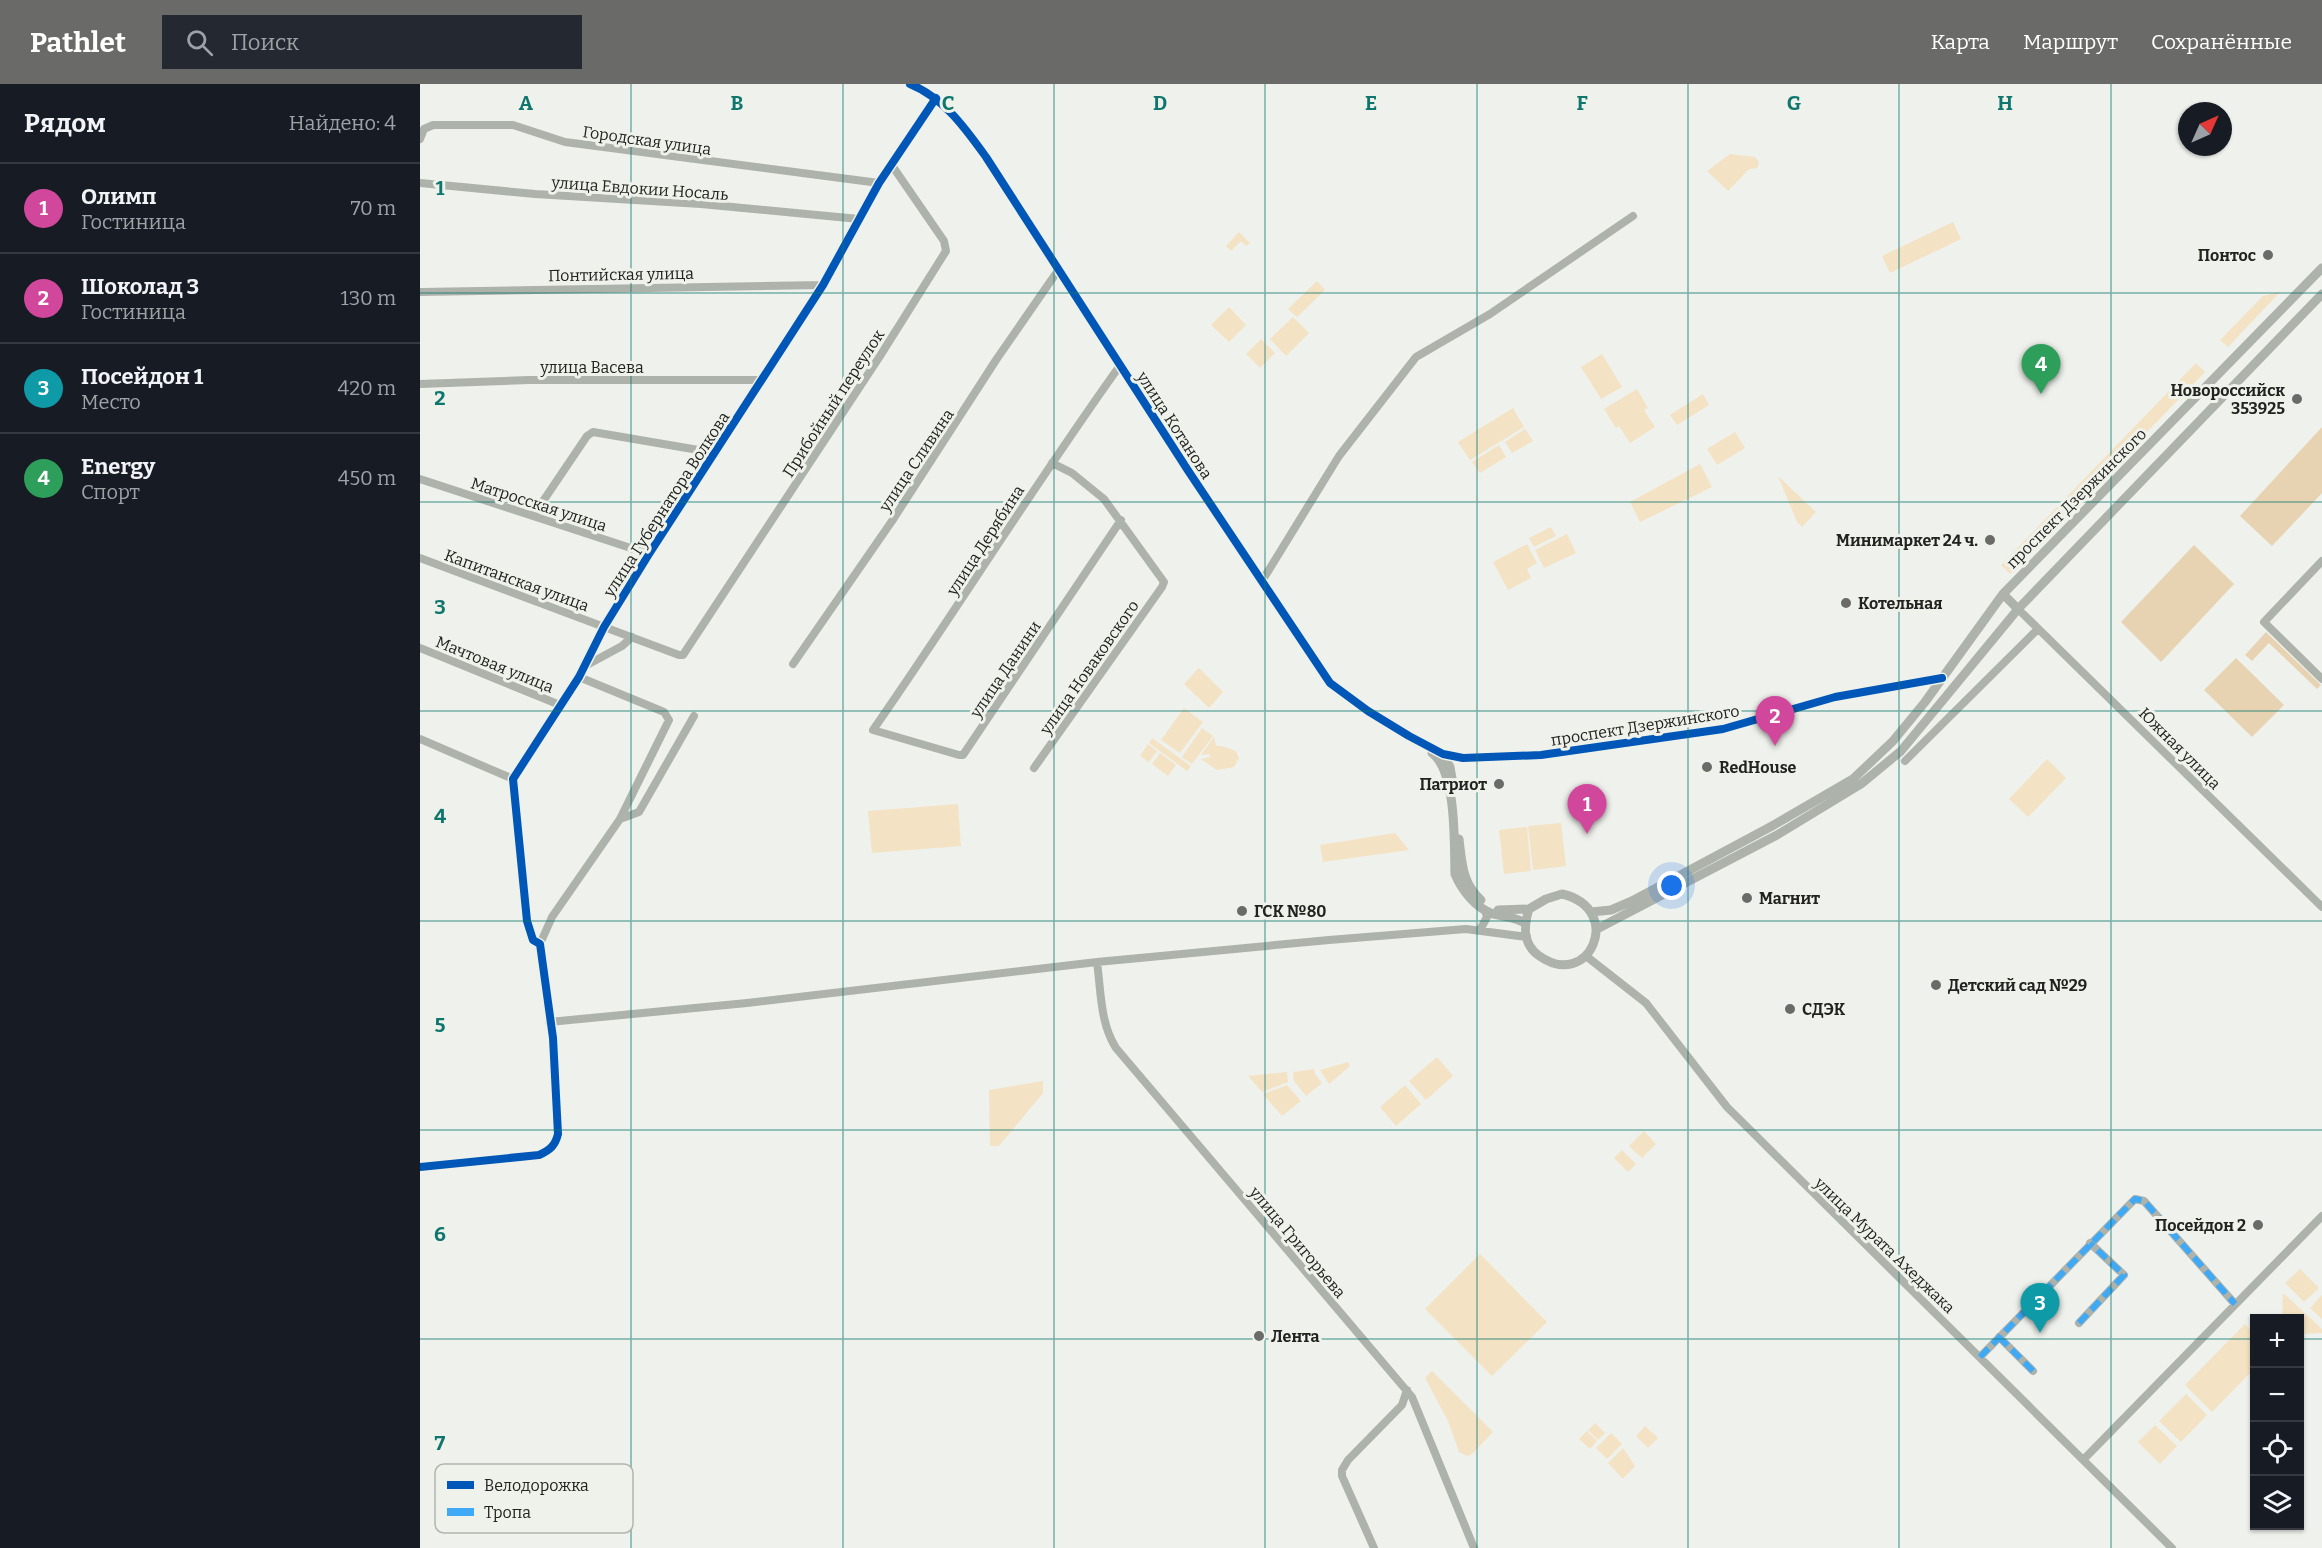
<!DOCTYPE html>
<html lang="ru">
<meta charset="utf-8">
<style>
:root{--surface:#171b24;--page:#242831;--text:#f1f3f6;--muted:#9ea1a6;--line:#363941;--accent:#6a6b68}
body{margin:0;font-family:Bitter,serif;background:var(--page);color:var(--text)}
.controls{position:absolute;right:18px;bottom:18px;display:grid;overflow:hidden;border-radius:0px;box-shadow:0 2px 4px #0004}
.controls button{width:54px;height:54px;display:grid;place-items:center;padding:0;border:0;border-bottom:2px solid var(--line);background:var(--surface);color:var(--text);font:30px sans-serif}
.compass{position:absolute;left:1758px;top:18px;width:54px;height:54px;border-radius:50%;background:var(--surface);box-shadow:0 2px 4px #0004;rotate:45deg}
.you{position:absolute;left:1252px;top:802px;width:21px;height:21px;margin:-15px;border:4px solid #fff;border-radius:50%;background:#1a73e8;box-shadow:0 0 0 9px #1a73e833}
.badge{display:grid;place-items:center;width:39px;height:39px;border-radius:50%;background:var(--accent);color:#fff;font-size:20px;font-weight:700}
.pin{position:absolute;translate:-50% -50px;filter:drop-shadow(0 2px 3px #0008)}
.pin::after{content:'';position:absolute;top:32px;width:21px;height:18px;background:inherit;clip-path:polygon(0 0,100% 0,50% 100%)}
.list{margin:0;padding:0;list-style:none}
h2{display:flex;justify-content:space-between;align-items:center;height:78px;margin:0;padding:0 24px;font-size:26px}
h2 small{font-size:20px;font-weight:400;color:var(--muted)}
.list li{display:grid;grid-template-columns:39px 1fr auto;gap:18px;align-items:center;box-sizing:border-box;height:90px;padding:0 24px;border-top:2px solid var(--line)}
.list b{display:block;font-size:22px;white-space:nowrap}
.list p{margin:0;font-size:20px;white-space:nowrap;color:var(--muted)}
.list em{font-size:20px;font-style:normal;color:var(--muted)}
.icon{flex:none;width:33px;height:33px;fill:none;stroke:currentColor;stroke-width:2;stroke-linecap:round;stroke-linejoin:round}
.map{position:relative;flex:none;width:1902px;height:1464px;overflow:hidden}
header{display:flex;align-items:center;gap:36px;box-sizing:border-box;height:84px;padding:0 30px;background:var(--accent);color:#fff}
header strong{font-size:28px}
nav{display:flex;gap:33px;margin-inline-start:auto;font-size:21px}
.search{width:420px;height:54px;background:var(--page);display:flex;align-items:center;gap:15px;box-sizing:border-box;padding:0 21px;border-radius:0px;color:var(--muted);font-size:22px}
main{display:flex}
aside{flex:1;background:var(--surface)}
.map>svg:first-child{display:block}
</style>
<header>
<strong>Pathlet</strong>
<div class="search"><svg class="icon" aria-label="search" viewBox="0 0 24 24"><circle cx="10" cy="10" r="6"/><path d="M15 15l6 6"/></svg>Поиск</div>
<nav><a>Карта</a><a>Маршрут</a><a>Сохранённые</a></nav>
</header>
<main>
<aside>
<h2>Рядом<small>Найдено: 4</small></h2>
<ul class="list">
<li><span class="badge" style="background:#d1479c">1</span><div><b>Олимп</b><p>Гостиница</p></div><em>70 m</em></li>
<li><span class="badge" style="background:#d1479c">2</span><div><b>Шоколад 3</b><p>Гостиница</p></div><em>130 m</em></li>
<li><span class="badge" style="background:#0f9aa8">3</span><div><b>Посейдон 1</b><p>Место</p></div><em>420 m</em></li>
<li><span class="badge" style="background:#2e9e5b">4</span><div><b>Energy</b><p>Спорт</p></div><em>450 m</em></li>
</ul>
</aside>
<div class="map">
<svg width="1902" height="1464" viewBox="0 0 1902 1464">
<rect width="100%" height="100%" fill="#eff1ec"/>
<path fill="#f4e2c4" d="M1310,70L1335,73L1339,78L1337,84L1329,85L1308,107L1287,87Z
M1533,138L1541,155L1470,189L1462,172Z
M819,148L830,159L826,162L821,157L811,167L806,162Z
M897,197L905,206L877,233L868,225Z
M1860,208L1808,263L1800,256L1843,212Z
M809,223L826,241L809,258L791,241Z
M873,233L889,249L866,272L850,255Z
M841,255L855,269L840,284L826,270Z
M1182,270L1202,303L1181,315L1161,283Z
M1776,279L1785,288L1590,490L1581,481Z
M1217,305L1228,324L1224,326L1235,343L1210,359L1199,342L1196,344L1184,325Z
M1283,310L1289,321L1257,341L1250,331Z
M1093,324L1104,343L1050,376L1038,358Z
M1105,345L1113,357L1092,369L1085,358Z
M1315,348L1325,364L1297,381L1287,365Z
M1079,361L1086,373L1060,389L1052,378Z
M1280,380L1292,403L1220,438L1210,418Z
M1358,392L1396,428L1382,443L1377,438Z
M1131,443L1136,452L1114,463L1109,454Z
M1147,450L1156,469L1124,484L1115,466Z
M1107,460L1117,479L1107,485L1111,494L1088,506L1073,478Z
M779,584L803,608L789,624L764,600Z
M764,624L783,638L760,669L741,656Z
M782,644L793,652L772,680L762,673Z
M794,653L796,662H802L816,667L819,674L814,683L797,686L781,675L790,673V670L781,671Z
M732,654L771,682L767,687L729,659Z
M728,660L737,667L729,678L720,672Z
M740,669L756,681L748,692L732,680Z
M1627,675L1646,694L1608,733L1589,715Z
M538,720L541,762L452,769L448,727Z
M1141,739L1146,782L1113,786L1108,742Z
M1107,743L1111,787L1084,790L1079,746Z
M975,749L989,766L903,778L900,761Z
M1017,973L1033,992L1006,1016L989,997Z
M928,978L930,982L909,1000L900,986Z
M894,985L895,990L902,999L886,1012L874,997L873,988Z
M867,988L868,998L842,1008L828,992Z
M623,997V1009L579,1062H570L569,1006Z
M867,1001L881,1017L862,1032L843,1010Z
M985,1001L1001,1020L976,1042L960,1023Z
M1224,1047L1236,1060L1222,1074L1209,1062Z
M1202,1066L1216,1080L1208,1088L1194,1074Z
M1060,1170L1127,1238L1072,1292L1005,1225Z
M1880,1185L1899,1204L1884,1218L1865,1199Z
M1863,1209L1902,1245V1249L1880,1250V1234H1862Z
M1902,1211V1235L1890,1224Z
M1825,1240L1834,1250V1285L1792,1328L1765,1301Z
M1012,1287L1073,1348L1052,1370L1047,1372L1039,1368L1028,1337L1005,1294Z
M1766,1310L1787,1331L1761,1358L1739,1337Z
M1175,1339L1185,1349L1178,1356L1168,1346Z
M1735,1341L1757,1362L1740,1380L1718,1358Z
M1225,1342L1238,1354L1228,1364L1216,1352Z
M1167,1347L1177,1357L1170,1365L1159,1355Z
M1191,1349L1202,1360L1187,1375L1176,1364Z
M1203,1364L1215,1382L1203,1395L1188,1379Z"/>
<path fill="#e7d3b2" d="M1902,343V409L1852,462L1820,432Z
M1774,461L1814,500L1741,578L1701,538Z
M1846,548L1901,601L1897,605L1849,559L1832,577L1825,571Z
M1816,574L1864,621L1832,653L1784,606Z"/>
<g fill="none" stroke-linecap="round" stroke-linejoin="round">
<path stroke="#adb2ab" stroke-width="8" d="M0,55L4,45L13,41H93L145,58L459,99
M0,99L115,110L281,120L439,135
M0,208L403,201
M0,300L109,296H343
M0,395L229,470
M113,432L167,352L173,348L296,369
M701,436L543,671H539L453,646C537,525 615,400 701,280
M0,474L259,571H263L460,272L526,167L524,157L471,80
M1902,477L1844,538L1902,595
M842,497L919,372L996,273L1070,230L1213,132
M1598,525L1902,823
M0,564L140,621
M373,580L472,437L576,276L639,185
M165,582L202,562L212,553
M159,593L244,628L249,636L200,735
M0,655L93,695
M1485,677L1618,545
M614,684L742,503L744,498L684,415L652,389L632,379
M1060,846L1067,833L1065,826
M120,860L132,833L200,735L219,728L274,632
M1166,872L1226,919L1307,1023L1752,1464
M677,878C681,907 680,939 696,964L992,1313L1054,1464
M129,938L327,919L677,878L909,856L1046,845L1107,853
M0,1083L119,1071C130,1066 135,1062 138,1050L133,954L120,860L113,856L107,837L93,695L159,593L184,543L229,470L403,201L459,99L516,14
M1659,1239L1704,1191L1670,1159
M1579,1253L1613,1287
M1560,1273L1715,1115L1724,1117L1815,1220
M1664,1375L1902,1132
M954,1464L922,1392V1386L928,1376L982,1321L987,1306"/>
<path stroke="#adb2ab" stroke-width="9" d="M490,0C524,14 545,44 566,73L769,388L910,599L948,627L989,652L1023,670L1043,674L1121,671L1303,645L1415,613L1522,594
M1583,510L1598,525
M1012,669C1037,688 1034,760 1035,790C1042,807 1056,824 1073,830C1084,833 1095,833 1105,839
M1023,671L1030,683L1033,700
M1039,755C1042,779 1042,799 1061,816
M1142,810C1206,825 1169,909 1118,871C1102,859 1104,841 1109,825L1126,815Z
M1078,826L1109,825
M1171,828L1191,826L1212,817L1352,742L1433,695L1473,657L1505,618L1583,510L1902,184
M1177,845L1357,751L1441,700L1481,667L1598,525L1902,210"/>
<path stroke="#3fa9f5" stroke-width="6" stroke-dasharray="12 6" stroke-linecap="butt" d="M1659,1239L1704,1191L1670,1159
M1579,1253L1613,1287
M1560,1273L1715,1115L1724,1117L1815,1220"/>
<defs>
<path id="cycleway" d="M490,0C524,14 545,44 566,73L769,388L910,599L948,627L989,652L1023,670L1043,674L1121,671L1303,645L1415,613L1522,594
M0,1083L119,1071C130,1066 135,1062 138,1050L133,954L120,860L113,856L107,837L93,695L159,593L184,543L229,470L403,201L459,99L516,14"/>
</defs>
<use href="#cycleway" stroke="#eff2eb" stroke-width="11"/>
<use href="#cycleway" stroke="#0057b8" stroke-width="8"/>
</g>
<path fill="none" stroke="#0f766e" stroke-width="1.5" stroke-opacity="0.55" d="M211,0V1464M423,0V1464M634,0V1464M845,0V1464M1057,0V1464M1268,0V1464M1479,0V1464M1691,0V1464M0,209H1902M0,418H1902M0,627H1902M0,837H1902M0,1046H1902M0,1255H1834M1880,1255H1902"/>
<g fill="#6a6b68" stroke="#eff2eb" stroke-width="2">
<circle cx="1848" cy="171" r="6"/>
<circle cx="1877" cy="315" r="6"/>
<circle cx="1570" cy="456" r="6"/>
<circle cx="1426" cy="519" r="6"/>
<circle cx="1287" cy="683" r="6"/>
<circle cx="1079" cy="700" r="6"/>
<circle cx="1327" cy="814" r="6"/>
<circle cx="822" cy="827" r="6"/>
<circle cx="1516" cy="901" r="6"/>
<circle cx="1370" cy="925" r="6"/>
<circle cx="1838" cy="1141" r="6"/>
<circle cx="839" cy="1252" r="6"/>
</g>
<g text-anchor="middle" stroke-width="6" stroke-linejoin="round" paint-order="stroke">
<g font-size="16" fill="#222321" stroke="#eff2eb">
<text transform="translate(227 56) rotate(8)" y="6">Городская улица</text>
<text transform="translate(220 104) rotate(4)" y="6">улица Евдокии Носаль</text>
<text transform="translate(201 190) rotate(-1)" y="6">Понтийская улица</text>
<text x="172" y="289">улица Васева</text>
<text transform="translate(413 319) rotate(-57)" y="6">Прибойный переулок</text>
<text transform="translate(755 341) rotate(57)" y="6">улица Котанова</text>
<text transform="translate(496 376) rotate(-56)" y="6">улица Сливина</text>
<text transform="translate(1656 414) rotate(-45)" y="6">проспект Дзержинского</text>
<text transform="translate(119 420) rotate(18)" y="6">Матросская улица</text>
<text transform="translate(246 420) rotate(-57)" y="6">улица Губернатора Волкова</text>
<text transform="translate(565 456) rotate(-57)" y="6">улица Дерябина</text>
<text transform="translate(97 496) rotate(20)" y="6">Капитанская улица</text>
<text transform="translate(75 580) rotate(22)" y="6">Мачтовая улица</text>
<text transform="translate(669 583) rotate(-55)" y="6">улица Новаковского</text>
<text transform="translate(585 585) rotate(-56)" y="6">улица Данини</text>
<text transform="translate(1225 641) rotate(-9)" y="6">проспект Дзержинского</text>
<text transform="translate(1760 664) rotate(45)" y="6">Южная улица</text>
<text transform="translate(878 1158) rotate(50)" y="6">улица Григорьева</text>
<text transform="translate(1465 1161) rotate(44)" y="6">улица Мурата Ахеджака</text>
</g>
<g font-size="16" font-weight="bold" fill="#222321" stroke="#eff2eb" text-anchor="start">
<text x="1836" y="177" text-anchor="end">Понтос</text>
<text x="1865" y="312" text-anchor="end">Новороссийск<tspan x="1865" dy="18">353925</tspan></text>
<text x="1558" y="462" text-anchor="end">Минимаркет 24 ч.</text>
<text x="1438" y="525">Котельная</text>
<text x="1299" y="689">RedHouse</text>
<text x="1067" y="706" text-anchor="end">Патриот</text>
<text x="1339" y="820">Магнит</text>
<text x="834" y="833">ГСК №80</text>
<text x="1528" y="907">Детский сад №29</text>
<text x="1382" y="931">СДЭК</text>
<text x="1826" y="1147" text-anchor="end">Посейдон 2</text>
<text x="851" y="1258">Лента</text>
</g>
</g>
<rect x="15" y="1380" width="198" height="69" rx="9" fill="#eff2eb" stroke="#b2b4ae" stroke-width="1.5"/>
<rect x="27" y="1397" width="27" height="8" fill="#0057b8"/>
<rect x="27" y="1424" width="27" height="8" fill="#3fa9f5"/>
<g font-size="16" fill="#222321">
<text x="64" y="1407">Велодорожка</text>
<text x="64" y="1434">Тропа</text>
</g>
<g font-size="20" text-anchor="middle" font-weight="bold" fill="#0f766e" stroke="#eff2eb" stroke-width="6" stroke-linejoin="round" paint-order="stroke">
<text x="106" y="26">A</text>
<text x="317" y="26">B</text>
<text x="528" y="26">C</text>
<text x="740" y="26">D</text>
<text x="951" y="26">E</text>
<text x="1162" y="26">F</text>
<text x="1374" y="26">G</text>
<text x="1585" y="26">H</text>
<text x="20" y="111">1</text>
<text x="20" y="321">2</text>
<text x="20" y="530">3</text>
<text x="20" y="739">4</text>
<text x="20" y="948">5</text>
<text x="20" y="1157">6</text>
<text x="20" y="1366">7</text>
</g>
</svg>
<div class="controls">
<button>+</button>
<button>−</button>
<button><svg class="icon" aria-label="locate" viewBox="0 0 24 24"><circle cx="12" cy="12" r="6"/><path d="M12 2v4M12 18v4M2 12h4M18 12h4"/></svg></button>
<button><svg class="icon" aria-label="layers" viewBox="0 0 24 24"><path d="M12 4l9 5-9 5-9-5zM3 14l9 5 9-5"/></svg></button>
</div>
<svg class="compass" viewBox="-18 -18 36 36"><path d="M0-13l5 13h-10z" fill="#e53935"/><path d="M0 13l5-13h-10z" fill="#9ea1a6"/></svg>
<div class="you"></div>
<div class="pin badge" style="left:1167px;top:750px;background:#d1479c">1</div>
<div class="pin badge" style="left:1355px;top:662px;background:#d1479c">2</div>
<div class="pin badge" style="left:1620px;top:1249px;background:#0f9aa8">3</div>
<div class="pin badge" style="left:1621px;top:310px;background:#2e9e5b">4</div>
</div>
</main>
